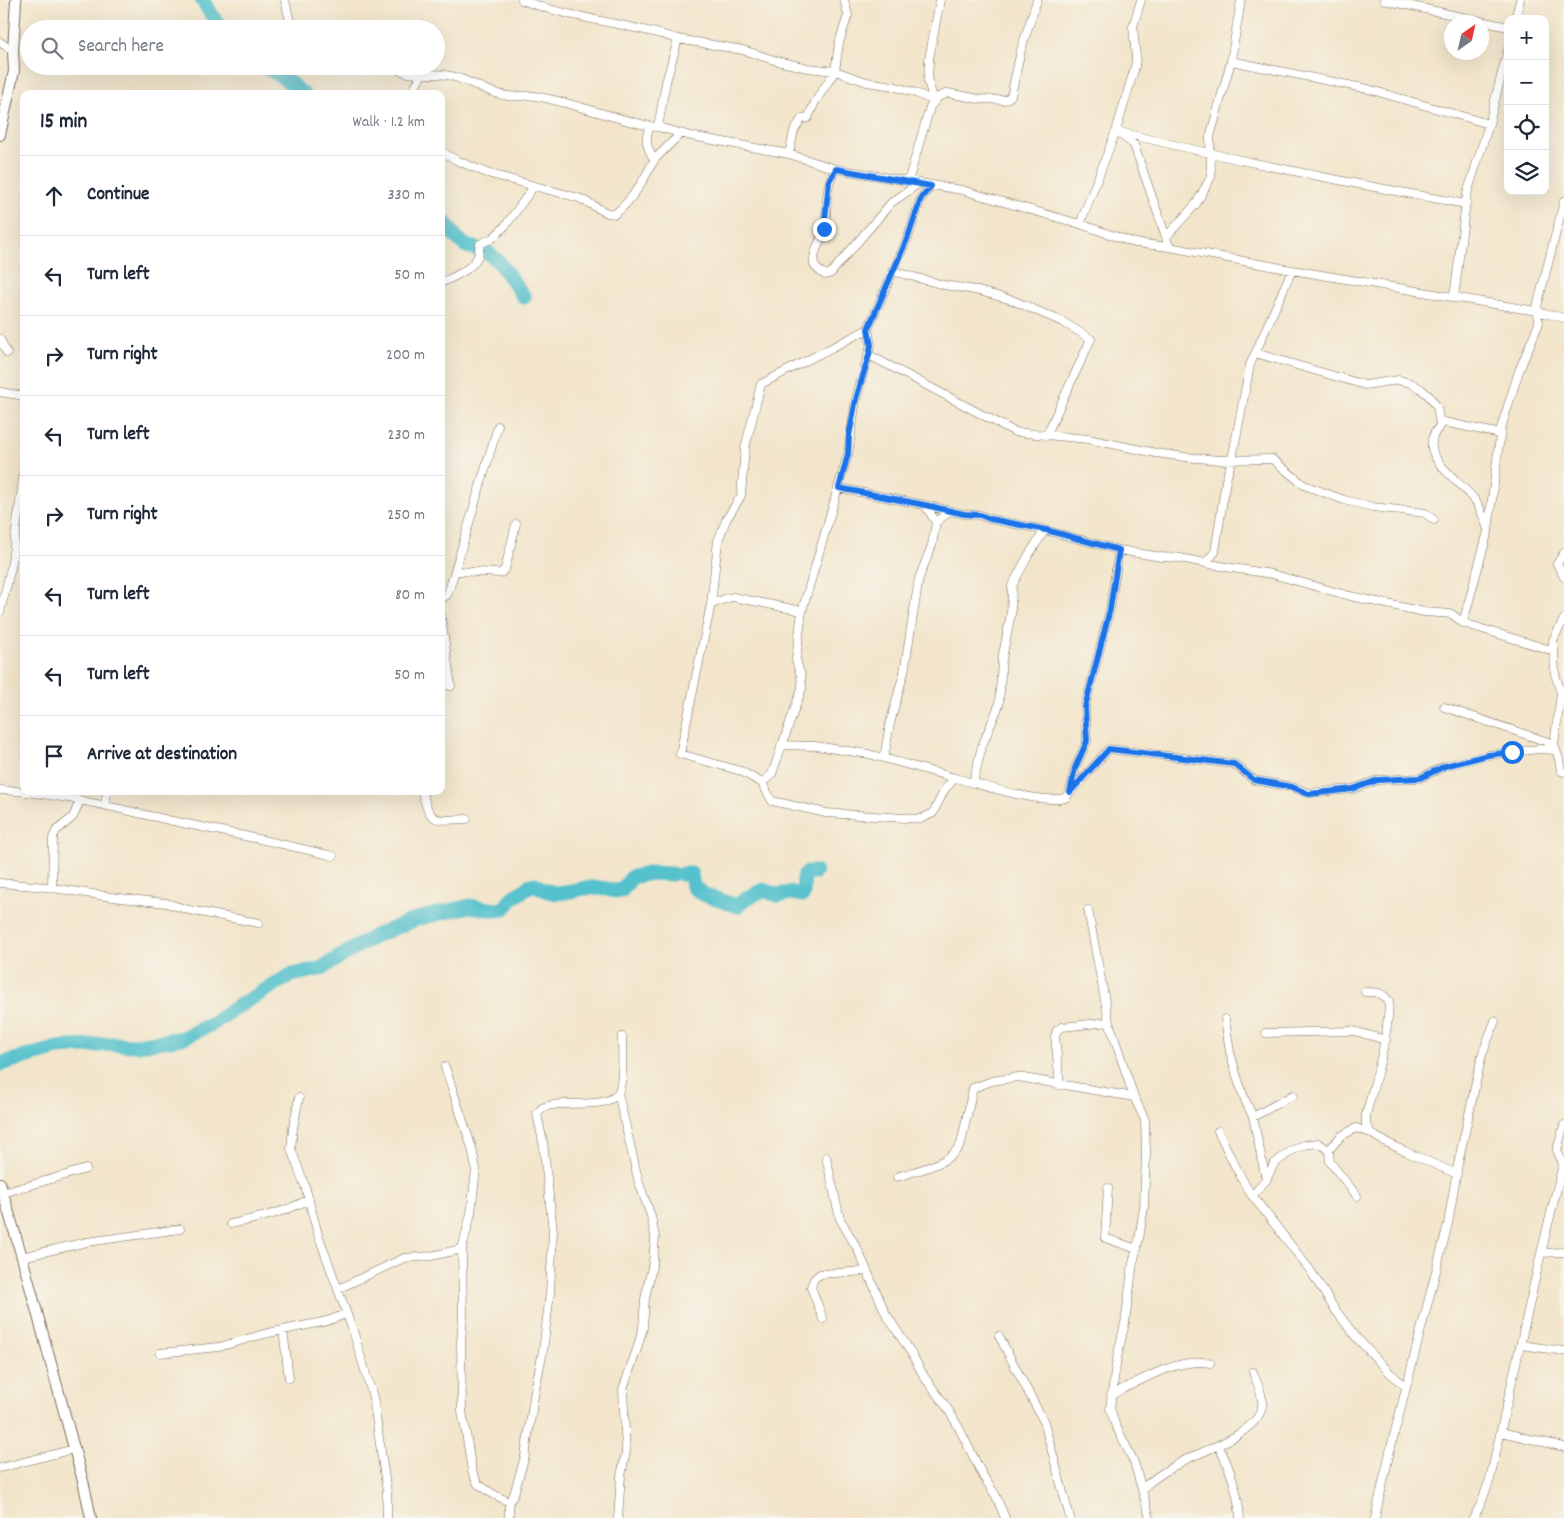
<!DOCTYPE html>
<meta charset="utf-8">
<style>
:root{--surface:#fff;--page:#f6f6f7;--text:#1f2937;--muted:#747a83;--line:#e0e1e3}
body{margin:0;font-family:Dekko,sans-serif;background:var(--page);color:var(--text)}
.controls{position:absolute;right:15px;top:15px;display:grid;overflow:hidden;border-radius:10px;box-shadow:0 5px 20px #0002}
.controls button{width:45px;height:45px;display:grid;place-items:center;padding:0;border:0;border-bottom:1px solid var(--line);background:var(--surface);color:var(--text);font:25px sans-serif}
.compass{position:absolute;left:1444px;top:15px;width:45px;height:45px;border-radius:50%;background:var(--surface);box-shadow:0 5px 20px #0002;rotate:34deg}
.stop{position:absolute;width:15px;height:15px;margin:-11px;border:4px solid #1a73e8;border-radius:50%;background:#fff}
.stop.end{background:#1a73e8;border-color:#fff;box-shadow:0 1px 5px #0008}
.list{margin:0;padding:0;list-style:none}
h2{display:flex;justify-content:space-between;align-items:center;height:65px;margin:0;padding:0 20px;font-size:21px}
h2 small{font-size:16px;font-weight:400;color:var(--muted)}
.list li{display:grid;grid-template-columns:32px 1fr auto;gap:15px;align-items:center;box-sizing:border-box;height:80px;padding:0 20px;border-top:1px solid var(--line)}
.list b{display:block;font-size:19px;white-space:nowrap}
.list em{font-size:16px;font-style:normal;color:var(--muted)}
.icon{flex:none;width:28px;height:28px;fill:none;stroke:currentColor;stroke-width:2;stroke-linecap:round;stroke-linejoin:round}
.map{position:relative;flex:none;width:1564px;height:1518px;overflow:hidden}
.search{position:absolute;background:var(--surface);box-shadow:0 5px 20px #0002;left:20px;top:20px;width:425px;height:55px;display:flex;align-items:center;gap:12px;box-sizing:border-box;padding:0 18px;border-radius:28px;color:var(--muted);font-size:19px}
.panel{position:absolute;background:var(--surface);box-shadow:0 5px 20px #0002;left:20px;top:90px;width:425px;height:705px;border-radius:10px}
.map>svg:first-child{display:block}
</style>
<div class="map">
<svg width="1564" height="1518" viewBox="0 0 1564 1518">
<rect width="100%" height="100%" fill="#f7f3e8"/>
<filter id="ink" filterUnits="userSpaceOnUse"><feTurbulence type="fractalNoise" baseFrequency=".02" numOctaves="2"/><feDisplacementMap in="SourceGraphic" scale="10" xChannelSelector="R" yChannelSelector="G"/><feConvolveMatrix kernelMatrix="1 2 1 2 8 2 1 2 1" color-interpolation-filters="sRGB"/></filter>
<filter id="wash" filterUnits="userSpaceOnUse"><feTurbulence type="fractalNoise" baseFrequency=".0096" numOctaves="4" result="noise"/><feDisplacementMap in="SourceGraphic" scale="20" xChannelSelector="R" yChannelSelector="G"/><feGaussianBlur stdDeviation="1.12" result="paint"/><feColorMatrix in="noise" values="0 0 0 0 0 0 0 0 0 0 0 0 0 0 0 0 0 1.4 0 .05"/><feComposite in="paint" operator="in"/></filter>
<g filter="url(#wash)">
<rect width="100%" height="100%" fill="#f2e5cb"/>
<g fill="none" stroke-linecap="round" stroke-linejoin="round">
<path stroke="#54c1cc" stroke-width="15" d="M202,0L221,29
M264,66L284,78L303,94
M441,218L456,237L466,246L486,251L498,261L524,297
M682,874H691L693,887L705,895L737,906L747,898L763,890L777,895L791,893L803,895L804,876L809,872H815
M0,1064L58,1048L111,1044L137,1045L182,1038L214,1023L235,1008L291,975L320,969L375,936L416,919L470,906L496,910L503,909C507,906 509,902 512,898C518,893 525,892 530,885L535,884C554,898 564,892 585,888C589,888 593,888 597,888C605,887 612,892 621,891L632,877L652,873L672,874"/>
</g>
</g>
<g filter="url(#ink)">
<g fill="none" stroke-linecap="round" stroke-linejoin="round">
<defs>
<path id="minor" d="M285,0L290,22L309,29
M522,0C572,19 627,23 678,39L666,82L658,127L691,136L789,154L836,169L962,190L1080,224L1135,243L1169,247L1292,270L1536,311L1564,318
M1384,0L1508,27
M1515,19L1520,0
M678,39L743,50L777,61L808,68L835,71L867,82L893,86L916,93L934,101
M0,42L13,51
M1231,61L1368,89L1489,124
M392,66C413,80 428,70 451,76C470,80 488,94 508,96C517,98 526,94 535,96C574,103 611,118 650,126
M411,94L422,74
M934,101L928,81L929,59L940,0
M1116,131C1232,160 1348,183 1466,204
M1120,134L1134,145L1166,237
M441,151L456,160L487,173L579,198L607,213L615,214C633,199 644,180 654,160C647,148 644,139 650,126L658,127
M789,154L794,131L802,118H808L815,102L835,71L839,43L848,15L844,0
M654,160L680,134
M836,169C823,187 829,209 824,230C821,240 812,254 814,264C815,269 821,272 825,275L831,273L891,203L918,184
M908,182L930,107L938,97L948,93L979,99L1005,100L1011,96L1021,50L1037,0
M1080,224L1116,131L1135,67L1136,57L1133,27L1141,0
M1169,247L1166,237L1196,204L1211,177L1210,137L1231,61L1241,0
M892,271L944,285L975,290L1012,300L1063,322L1091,339L1046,436
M441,283C453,277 472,270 478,256C479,253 479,248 480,244L493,238L506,225L534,186
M1454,298L1467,194L1489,124L1508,49
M0,339L7,353
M1255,353L1365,385L1398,380L1411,383L1421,389L1429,396L1437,407L1440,425
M869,355L1015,432L1088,439L1156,453L1185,457L1220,460L1272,459L1304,485L1344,500L1373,507L1425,513L1434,520
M0,392L24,396
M839,488L925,505L964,514L980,515L990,519L1045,530L1119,550L1161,557L1180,558L1226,567L1272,574L1350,596L1424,612L1452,614L1463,623L1554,651L1555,674L1561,693L1554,744L1559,759L1561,771L1564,772
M936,522L950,511
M1487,527C1484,518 1480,506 1474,499C1457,477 1409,452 1444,422L1501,434
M1564,553L1557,564L1564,577
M1206,562L1215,552L1226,480L1232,459L1250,365L1292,270
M455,571L501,573L505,569L516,524
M441,599L447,595L450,587L498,426
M711,604L718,541L726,520L741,496L745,448L761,384L868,329
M802,611L733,597C724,598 719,602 711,604L680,754L741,771L762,783L772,774L802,688L801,676L796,660L802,611L848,454L856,399L871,345L868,329L908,237L921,198L931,186
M0,612L11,568L24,472
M441,616L451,686L441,684
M1463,623L1488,531L1501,428L1519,371L1539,323L1536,311L1564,201
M1554,651L1553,640L1564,619
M1444,707L1554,744
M781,745L815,746L869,754L955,778
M884,758L890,724L904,672L919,578L932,545L936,522L925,505
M762,783L772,801L826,813L921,819L933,813L945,789L955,778C983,785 1038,804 1065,798L1109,749L1234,764L1254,780L1292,787L1309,793L1353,789L1378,780L1420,778L1445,766L1488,755L1539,749L1555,750
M973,783L982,746L999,705L1002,659L1011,614L1012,586L1028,556L1045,530
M0,790C64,793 125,811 187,824C236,834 284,844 333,856
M422,791C430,825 435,820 467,819
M1070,792L1075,768L1087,741L1085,707L1110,609L1119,550
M105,805L107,791
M0,883L46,887L112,897L166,903L189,910L259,923
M52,887L53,838L56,831L73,817L80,800
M1088,910L1109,1022L1134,1097L1145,1120L1146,1152L1144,1207L1139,1239L1133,1263L1125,1323L1117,1358L1110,1408L1115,1424L1134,1462L1150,1518
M1365,992C1376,992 1382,992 1389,1001C1388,1041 1376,1077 1366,1115V1124L1371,1133L1378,1138L1402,1150L1457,1174
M1225,1019L1230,1052L1238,1080L1245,1100L1253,1117L1266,1180
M1266,1033L1354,1031L1386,1040
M445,1067L472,1148L476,1169L471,1213L462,1249L463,1316L461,1342L462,1411L466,1433L472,1471L478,1484L493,1494L509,1502
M1060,1085L1055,1036L1057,1030L1062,1027L1109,1022
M299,1098L293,1128L291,1149L305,1186L318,1234L354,1334L373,1397L387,1492V1518
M1253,1117L1293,1095
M1218,1131L1233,1162L1248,1190L1310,1270L1334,1308L1355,1336L1389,1372L1406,1387
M826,1157L840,1219L857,1248L886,1314L910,1351L925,1378L946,1406L958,1426L983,1476L996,1496L1005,1518
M897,1177C918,1170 949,1165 961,1144L973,1088L992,1081L1018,1077L1134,1097
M1108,1188L1105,1238L1137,1249
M3,1193L86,1169
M1252,1196L1266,1180L1274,1164L1291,1151L1304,1145L1318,1143L1329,1150
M1357,1196L1330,1162L1329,1150L1341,1136L1356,1128L1371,1133
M231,1224C258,1218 284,1213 309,1199
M1541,1253L1564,1252
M22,1257L87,1242L180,1229
M338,1289L404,1258L431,1256L462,1249
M823,1319L811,1287L814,1279L820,1274L867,1271
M283,1330L289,1378
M999,1336L1044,1422L1070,1518
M1521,1345L1564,1351
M160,1353L219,1347L264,1334L327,1321L346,1314
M1111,1395C1139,1381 1179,1357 1210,1363
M1501,1432L1564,1447
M1218,1445C1231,1469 1238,1491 1240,1518
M0,1468L74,1449
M1143,1488C1155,1477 1170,1468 1185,1460C1206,1450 1259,1432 1262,1406C1264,1395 1256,1382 1253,1372
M509,1518V1502L514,1494L525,1456L535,1390L543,1351L550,1293L553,1231L543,1142L537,1114C539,1112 540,1110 542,1108C559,1098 610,1112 619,1091C624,1078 622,1052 622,1037
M618,1518L621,1476L626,1452L623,1389L637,1349L643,1328L645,1299L653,1262L655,1237L651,1216L639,1183L618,1093
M1375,1518L1391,1447L1448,1224L1458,1164L1482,1055L1495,1021
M1473,1518L1480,1506L1490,1479L1541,1253L1563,1164L1557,1150L1564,1125"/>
<path id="tertiary" d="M0,135L14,71L13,51L16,0
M0,1183L22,1257L84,1485L91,1518"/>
</defs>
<use href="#minor" stroke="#7b6b5b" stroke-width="9"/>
<use href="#tertiary" stroke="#7b6b5b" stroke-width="12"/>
<use href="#minor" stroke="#fff" stroke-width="8"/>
<use href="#tertiary" stroke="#fff" stroke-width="10"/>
</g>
</g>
<g fill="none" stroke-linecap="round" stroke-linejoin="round" filter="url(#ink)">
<path stroke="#1a73e8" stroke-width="6" d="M824,229L829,181L836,169L931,186L921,198L908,237L868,329L871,345L869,355L856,399L849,436L848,454L839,488L925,505L964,514L980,515L990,519L1046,530L1119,550L1110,609L1085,707L1087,741L1075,768L1070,792L1109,749L1234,764L1254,780L1292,787L1309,794L1353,789L1378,780L1420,778L1445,766L1488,755L1512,752"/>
</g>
</svg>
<div class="controls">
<button>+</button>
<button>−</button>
<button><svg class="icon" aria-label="locate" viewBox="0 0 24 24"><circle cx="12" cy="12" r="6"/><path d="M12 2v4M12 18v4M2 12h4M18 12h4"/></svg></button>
<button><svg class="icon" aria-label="layers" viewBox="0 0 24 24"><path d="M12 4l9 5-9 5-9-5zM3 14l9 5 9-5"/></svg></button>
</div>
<svg class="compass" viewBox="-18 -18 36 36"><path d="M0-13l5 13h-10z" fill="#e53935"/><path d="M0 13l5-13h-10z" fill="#747a83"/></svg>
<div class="stop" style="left:1512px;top:752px"></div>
<div class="stop end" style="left:824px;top:229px"></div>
<div class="search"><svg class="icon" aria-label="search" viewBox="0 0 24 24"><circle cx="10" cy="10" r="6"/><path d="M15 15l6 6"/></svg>Search here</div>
<section class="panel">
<h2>15 min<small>Walk · 1.2 km</small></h2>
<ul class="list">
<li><svg class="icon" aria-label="ahead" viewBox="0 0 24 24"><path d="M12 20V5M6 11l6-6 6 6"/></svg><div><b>Continue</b></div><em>330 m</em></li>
<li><svg class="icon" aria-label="left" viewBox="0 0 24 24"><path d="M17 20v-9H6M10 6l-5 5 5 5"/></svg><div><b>Turn left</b></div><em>50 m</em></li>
<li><svg class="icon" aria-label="right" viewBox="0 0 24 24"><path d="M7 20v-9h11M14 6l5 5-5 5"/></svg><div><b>Turn right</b></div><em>200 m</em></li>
<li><svg class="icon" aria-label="left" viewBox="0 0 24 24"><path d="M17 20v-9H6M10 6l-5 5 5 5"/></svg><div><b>Turn left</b></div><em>230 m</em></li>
<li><svg class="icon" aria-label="right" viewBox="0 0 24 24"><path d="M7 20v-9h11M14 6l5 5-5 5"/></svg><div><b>Turn right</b></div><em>250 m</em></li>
<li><svg class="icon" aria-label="left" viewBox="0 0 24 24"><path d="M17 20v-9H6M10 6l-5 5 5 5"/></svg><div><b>Turn left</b></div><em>80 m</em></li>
<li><svg class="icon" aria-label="left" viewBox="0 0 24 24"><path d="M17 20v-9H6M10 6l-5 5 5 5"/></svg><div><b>Turn left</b></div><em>50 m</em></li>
<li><svg class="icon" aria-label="arrive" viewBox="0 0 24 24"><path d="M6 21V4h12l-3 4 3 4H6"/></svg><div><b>Arrive at destination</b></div></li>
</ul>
</section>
</div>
